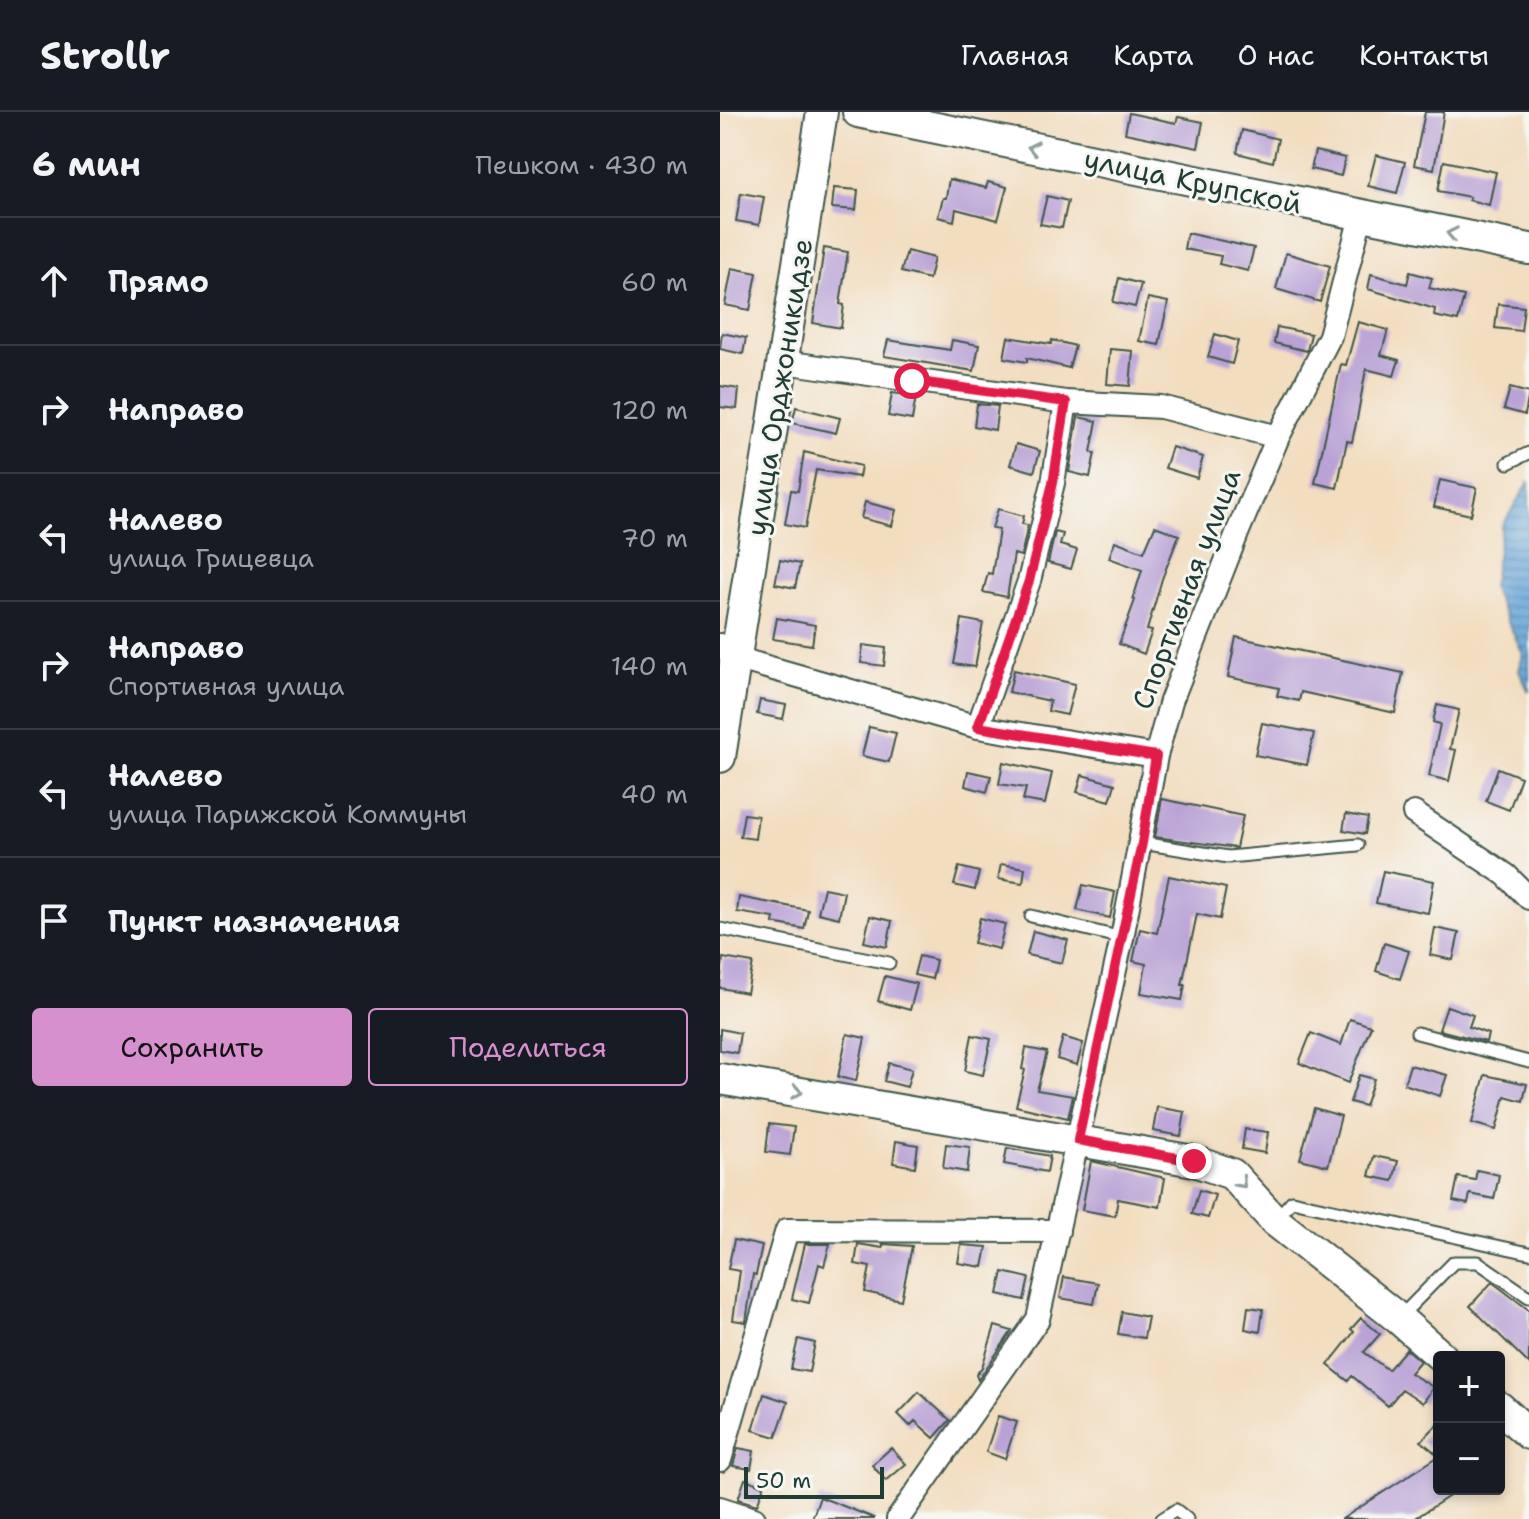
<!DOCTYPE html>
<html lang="ru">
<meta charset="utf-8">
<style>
:root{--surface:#171b24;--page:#242831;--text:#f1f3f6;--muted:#9ea1a6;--line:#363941;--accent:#d690ce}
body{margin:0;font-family:"Shantell Sans",sans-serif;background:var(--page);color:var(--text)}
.controls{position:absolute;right:24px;bottom:24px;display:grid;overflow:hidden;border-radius:8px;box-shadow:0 4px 12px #0003}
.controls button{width:72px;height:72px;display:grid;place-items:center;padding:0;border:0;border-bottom:2px solid var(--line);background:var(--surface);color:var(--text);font:40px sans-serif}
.scale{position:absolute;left:24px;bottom:20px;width:140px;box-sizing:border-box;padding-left:8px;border:4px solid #1f3d34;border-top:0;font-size:22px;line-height:28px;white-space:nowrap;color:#1f3d34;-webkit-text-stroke:6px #f6f6f2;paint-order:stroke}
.stop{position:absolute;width:24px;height:24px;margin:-18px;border:6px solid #e11d48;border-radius:50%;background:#fff}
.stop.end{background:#e11d48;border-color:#fff;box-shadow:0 2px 8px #0008}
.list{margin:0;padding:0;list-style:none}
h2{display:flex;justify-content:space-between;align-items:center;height:104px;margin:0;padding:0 32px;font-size:34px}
h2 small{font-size:26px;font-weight:400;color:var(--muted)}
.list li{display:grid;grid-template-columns:52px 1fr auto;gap:24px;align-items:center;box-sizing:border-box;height:128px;padding:0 32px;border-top:2px solid var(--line)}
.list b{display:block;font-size:30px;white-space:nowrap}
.list p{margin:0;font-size:26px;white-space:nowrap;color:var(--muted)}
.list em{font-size:26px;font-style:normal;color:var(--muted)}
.actions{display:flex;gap:16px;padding:24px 32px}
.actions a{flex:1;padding:18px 0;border:2px solid var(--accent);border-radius:8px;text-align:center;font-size:28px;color:var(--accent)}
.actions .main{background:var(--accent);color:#111}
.icon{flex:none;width:44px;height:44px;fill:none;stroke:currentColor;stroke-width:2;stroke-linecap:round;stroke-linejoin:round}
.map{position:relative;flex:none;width:809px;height:1407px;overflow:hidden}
header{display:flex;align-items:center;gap:48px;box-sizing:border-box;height:112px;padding:0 40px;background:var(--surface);border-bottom:2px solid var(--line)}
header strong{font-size:38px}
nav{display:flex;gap:44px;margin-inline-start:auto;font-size:28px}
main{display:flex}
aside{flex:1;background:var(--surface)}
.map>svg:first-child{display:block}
</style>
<header>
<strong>Strollr</strong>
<nav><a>Главная</a><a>Карта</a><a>О нас</a><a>Контакты</a></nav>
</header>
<main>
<aside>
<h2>6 мин<small>Пешком · 430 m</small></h2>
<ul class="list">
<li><svg class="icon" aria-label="ahead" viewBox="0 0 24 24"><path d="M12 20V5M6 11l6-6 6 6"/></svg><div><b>Прямо</b></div><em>60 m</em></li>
<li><svg class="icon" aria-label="right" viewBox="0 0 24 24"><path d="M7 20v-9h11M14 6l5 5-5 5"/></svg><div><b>Направо</b></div><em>120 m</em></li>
<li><svg class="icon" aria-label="left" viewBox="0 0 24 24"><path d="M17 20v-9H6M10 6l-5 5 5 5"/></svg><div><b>Налево</b><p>улица Грицевца</p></div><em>70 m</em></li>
<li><svg class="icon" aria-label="right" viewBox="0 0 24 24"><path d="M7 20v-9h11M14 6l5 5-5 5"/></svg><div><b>Направо</b><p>Спортивная улица</p></div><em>140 m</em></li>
<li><svg class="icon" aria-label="left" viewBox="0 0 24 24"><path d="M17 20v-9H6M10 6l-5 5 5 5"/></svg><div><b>Налево</b><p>улица Парижской Коммуны</p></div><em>40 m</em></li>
<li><svg class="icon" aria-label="arrive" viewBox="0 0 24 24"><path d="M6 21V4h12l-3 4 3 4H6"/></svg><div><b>Пункт назначения</b></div></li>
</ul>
<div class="actions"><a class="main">Сохранить</a><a>Поделиться</a></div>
</aside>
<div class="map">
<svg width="809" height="1407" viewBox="0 0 809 1407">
<defs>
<pattern id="water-rules" width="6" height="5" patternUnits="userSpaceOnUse" patternTransform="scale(2)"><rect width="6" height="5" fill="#66a4d8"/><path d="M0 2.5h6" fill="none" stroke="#5387b0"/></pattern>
</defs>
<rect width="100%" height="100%" fill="#f6f6f2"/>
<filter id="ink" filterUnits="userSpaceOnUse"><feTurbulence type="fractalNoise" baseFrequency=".0125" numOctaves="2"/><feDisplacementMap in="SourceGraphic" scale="16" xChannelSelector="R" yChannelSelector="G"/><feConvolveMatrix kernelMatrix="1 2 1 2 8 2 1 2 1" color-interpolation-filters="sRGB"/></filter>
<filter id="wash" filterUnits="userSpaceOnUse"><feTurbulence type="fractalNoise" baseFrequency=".006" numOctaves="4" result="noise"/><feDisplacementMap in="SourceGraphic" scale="32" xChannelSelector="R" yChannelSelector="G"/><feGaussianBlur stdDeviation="1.8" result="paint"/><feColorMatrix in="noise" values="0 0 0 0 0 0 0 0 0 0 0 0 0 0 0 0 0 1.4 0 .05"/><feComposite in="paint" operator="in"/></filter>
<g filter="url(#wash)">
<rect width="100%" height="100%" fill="#f2ddbf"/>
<path fill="url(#water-rules)" stroke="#427086" stroke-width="2" d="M809,370V580L799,559L803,542L772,476L782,414Z"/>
<g id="blocks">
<path fill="#b9a3d6" d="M705,0H724L714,57L694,53Z
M409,1L456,11L458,5L483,10L478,36L405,21Z
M522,18L558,27L553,50L517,41Z
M595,39L625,46L621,64L591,57Z
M656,43L685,50L677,81L648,74Z
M724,49L776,60L769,93L749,88L750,85L718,79Z
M229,67L266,76L268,70L287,75L278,108L236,97L234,109L218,105L223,86H226Z
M114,76L138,78L136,98L112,96Z
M21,81L44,85L39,113L16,109Z
M327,84L348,89L342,116L320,112Z
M467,121L534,136L528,159L499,152L501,144L464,137Z
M104,136L128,140L120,192L124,193L121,216L93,211Z
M187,139L214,146L209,167L181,160Z
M566,141L610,154L600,190L556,177Z
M12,156L37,161L30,198L5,193Z
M690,160L712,166L709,176L744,184L738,209L714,204L715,197L648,177L651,162L687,172Z
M399,166L421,172L415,195L393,190Z
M428,186L448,190L439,233L419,229Z
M778,192L804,195L801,219L775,216Z
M638,210L668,218L661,243L679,248L674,264L646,257L637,307L632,330L627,329L617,376L595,371L621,252L626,253Z
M557,215L591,222L587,239L554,231Z
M2,221L26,226L23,242L0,237Z
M495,222L518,229L512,252L488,245Z
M288,225L331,232L332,228L355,234L349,256L307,246V250L284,246Z
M168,228L230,238L232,228L259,233L254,259L164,244Z
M390,237L413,239L410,274L387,272Z
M0,274L19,277L17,297L0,295Z
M790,276L809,281L805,303L784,297Z
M172,281L196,284L192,308L168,304Z
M257,292L278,294L275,318L254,314Z
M76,295L120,306L116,321L72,311Z
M358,305L377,309L371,340L375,341L370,365L349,360Z
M296,332L320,339L314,360L290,353Z
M452,335L483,345L477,366L445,356Z
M84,340L141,354L139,365L96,358L85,416L65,412L71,378L78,379Z
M720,368L757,376L751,403L714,395Z
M145,390L176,398L172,414L141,406Z
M278,397L304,404L302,412L308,413L301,444L294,442L287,485L263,480L268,461L272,462L279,418L272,416Z
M435,414L459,423L442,467L427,518L432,519L424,542L399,532L415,488L413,487L422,458L389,446L395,429L424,440Z
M335,420L343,422L340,433L357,438L351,457L328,451Z
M60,448L80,452L75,476L55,472Z
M57,506L95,513L92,533L53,527Z
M242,507L263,511L255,555L234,552Z
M516,525L683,561L675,601L581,580L579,589L557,584L559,576L508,565Z
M143,533L166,536L164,554L141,551Z
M294,558L355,572L347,603L328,599L330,589L289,580Z
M40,588L66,593L63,607L37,602Z
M717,593L739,598L730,637L736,638L729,669L709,664L720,612L713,610Z
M542,611L594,621L587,653L535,643Z
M149,615L176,621L169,650L142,644Z
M283,650L332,661L325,692L303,688L306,676L279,672Z
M778,656L801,665L789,698L766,689Z
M248,659L271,664L267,680L245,674Z
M362,663L395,672L390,689L357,680Z
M442,687L523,704L516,736L435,725Z
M24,702L38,704L35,727L20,725Z
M626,702L648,706L645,722L623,718Z
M281,752L305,756L303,771L278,767Z
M239,755L259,760L255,778L234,773Z
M663,759L714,769L708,801L656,791Z
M449,764L506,776L500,807L477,802L462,873H465L462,888L421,881L426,852L413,849L420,817L437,821Z
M363,773L395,780L390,806L357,798Z
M104,776L124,780L119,806L98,801Z
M19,785L88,798L84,817L53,811L54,806L17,800Z
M150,804L172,809L167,835L144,830Z
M260,806L285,812L279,837L254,831Z
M715,816L739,821L733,848L710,843Z
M313,819L348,828L342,851L307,843Z
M664,831L689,839L680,867L656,859Z
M199,844L216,848L212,867L194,863Z
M3,846L33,851L27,881L0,876Z
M165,864L197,872L190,898L158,889Z
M727,894L753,903L749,915L768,922L766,930L719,918Z
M630,907L651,914L628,971L579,951L591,921L621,933Z
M0,917L20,921L17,941L0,938Z
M127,922L145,926L136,969L118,965Z
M252,923L271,927L263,963L245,959Z
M343,925L363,931L357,953L337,947Z
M306,936L327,940L317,978L353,984L348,1006L296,994L305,958L302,957Z
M169,951L192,957L187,975L164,969Z
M690,953L727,963L720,984L684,972Z
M639,963L654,967L645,994L630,990Z
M765,963L807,972L803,989L785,984L776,1018L752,1011Z
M437,995L465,1000L461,1024L433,1019Z
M594,996L621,1004L608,1054L580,1047Z
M49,1012L74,1015L70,1043L46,1040Z
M525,1017L548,1020L545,1041L522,1037Z
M176,1029L198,1033L195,1055L173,1051Z
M226,1032L250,1035L247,1060L223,1056Z
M287,1036L330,1044L327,1060L284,1052Z
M654,1044L678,1049L673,1069L649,1064Z
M371,1049L445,1066L440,1095L398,1087L395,1104L362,1098Z
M757,1058L779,1063L774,1087L750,1082L748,1092L733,1089L738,1065L755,1068Z
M479,1078L495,1083L488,1106L472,1102Z
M14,1128L42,1134L36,1163L33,1162L26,1210L13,1208L20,1159L8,1157Z
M85,1132H110L104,1154L99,1152L89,1191L72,1187Z
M138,1132L163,1136V1132L192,1134L181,1188L145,1180L150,1155L135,1152Z
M241,1133L267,1135L263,1155L238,1151Z
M283,1160L309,1166L304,1188L278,1182Z
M344,1165L378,1171L374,1192L340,1186Z
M772,1170L809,1198V1252L750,1194Z
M528,1195L543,1197L540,1220L525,1217Z
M402,1200L428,1205L424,1226L398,1222Z
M641,1206L660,1222L644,1240L668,1258L686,1237L700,1249L690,1261L713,1275L703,1291L682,1277L668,1294L632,1264L628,1269L608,1253L634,1220L631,1217Z
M275,1214L292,1219L258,1268L256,1263L262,1255Z
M78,1227L95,1231L89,1260L71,1257Z
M199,1280L230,1308L214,1326L195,1309L190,1314L178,1302Z
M44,1282L68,1290L56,1325L33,1318Z
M278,1304L297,1310L285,1347L266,1340Z
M719,1311V1377H740L694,1407H622L719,1344L701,1329Z
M18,1336L34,1339L31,1357L13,1354Z
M171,1336L186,1352L166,1369L152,1353Z
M25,1367L44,1374L37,1393L18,1387Z
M100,1385L154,1406V1407H92Z"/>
</g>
</g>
<g filter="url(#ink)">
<use href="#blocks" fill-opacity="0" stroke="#3f5549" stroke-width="2"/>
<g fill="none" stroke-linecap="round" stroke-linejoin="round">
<defs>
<path id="lane" d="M788,351L809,341
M422,731L508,745L638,733
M311,804L402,826
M0,817L169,851
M697,921L809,950
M556,1107L572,1089L809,1141
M679,1206L734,1150H758L809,1185
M442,1407L456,1398L467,1407"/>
<path id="street" d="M64,250L346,290L333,371L309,469L258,615
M346,290L441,295L558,325
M0,533L15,546L258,615L436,644
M694,701L786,763L809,786
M0,1348L67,1118L338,1119
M0,1396L34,1407
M178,1407L318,1207L402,826L436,644L451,589L518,419L558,325L610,224L641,104"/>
<path id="secondary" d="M138,0L809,137
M0,645L102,0
M0,967L474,1049L512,1062L555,1109L679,1207L722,1245
M779,1295L809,1322"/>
</defs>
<use href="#lane" stroke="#3f5549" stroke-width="15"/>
<use href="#street" stroke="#3f5549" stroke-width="26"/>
<use href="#secondary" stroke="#3f5549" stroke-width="34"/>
<use href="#lane" stroke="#fff" stroke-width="11"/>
<use href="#street" stroke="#fff" stroke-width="22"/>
<use href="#secondary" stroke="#fff" stroke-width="30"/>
</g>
<defs><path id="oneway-chevron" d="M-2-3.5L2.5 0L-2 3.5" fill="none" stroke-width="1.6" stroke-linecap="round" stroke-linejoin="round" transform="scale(2)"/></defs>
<g stroke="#8f9e9a">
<use href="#oneway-chevron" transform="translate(313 36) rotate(-168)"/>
<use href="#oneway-chevron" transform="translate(732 122) rotate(-169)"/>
<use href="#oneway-chevron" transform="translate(77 980) rotate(10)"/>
<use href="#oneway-chevron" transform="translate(521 1071) rotate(47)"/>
</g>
</g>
<g fill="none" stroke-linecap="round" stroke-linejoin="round" filter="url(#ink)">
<path stroke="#e11d48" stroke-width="10" d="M192,269L346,290L333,371L309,469L258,615L436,644L422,731L358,1028L474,1049"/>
</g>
<g text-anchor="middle" stroke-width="6" stroke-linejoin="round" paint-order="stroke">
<g font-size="28" fill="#1f3d34" stroke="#f6f6f2">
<text transform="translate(473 69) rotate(12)" y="10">улица Крупской</text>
<text transform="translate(59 275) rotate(-81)" y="10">улица Орджоникидзе</text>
<text transform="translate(466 477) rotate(-69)" y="10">Спортивная улица</text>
</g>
</g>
</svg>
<div class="controls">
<button>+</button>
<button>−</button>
</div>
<div class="scale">50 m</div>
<div class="stop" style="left:192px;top:269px"></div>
<div class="stop end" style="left:474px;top:1049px"></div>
</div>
</main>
